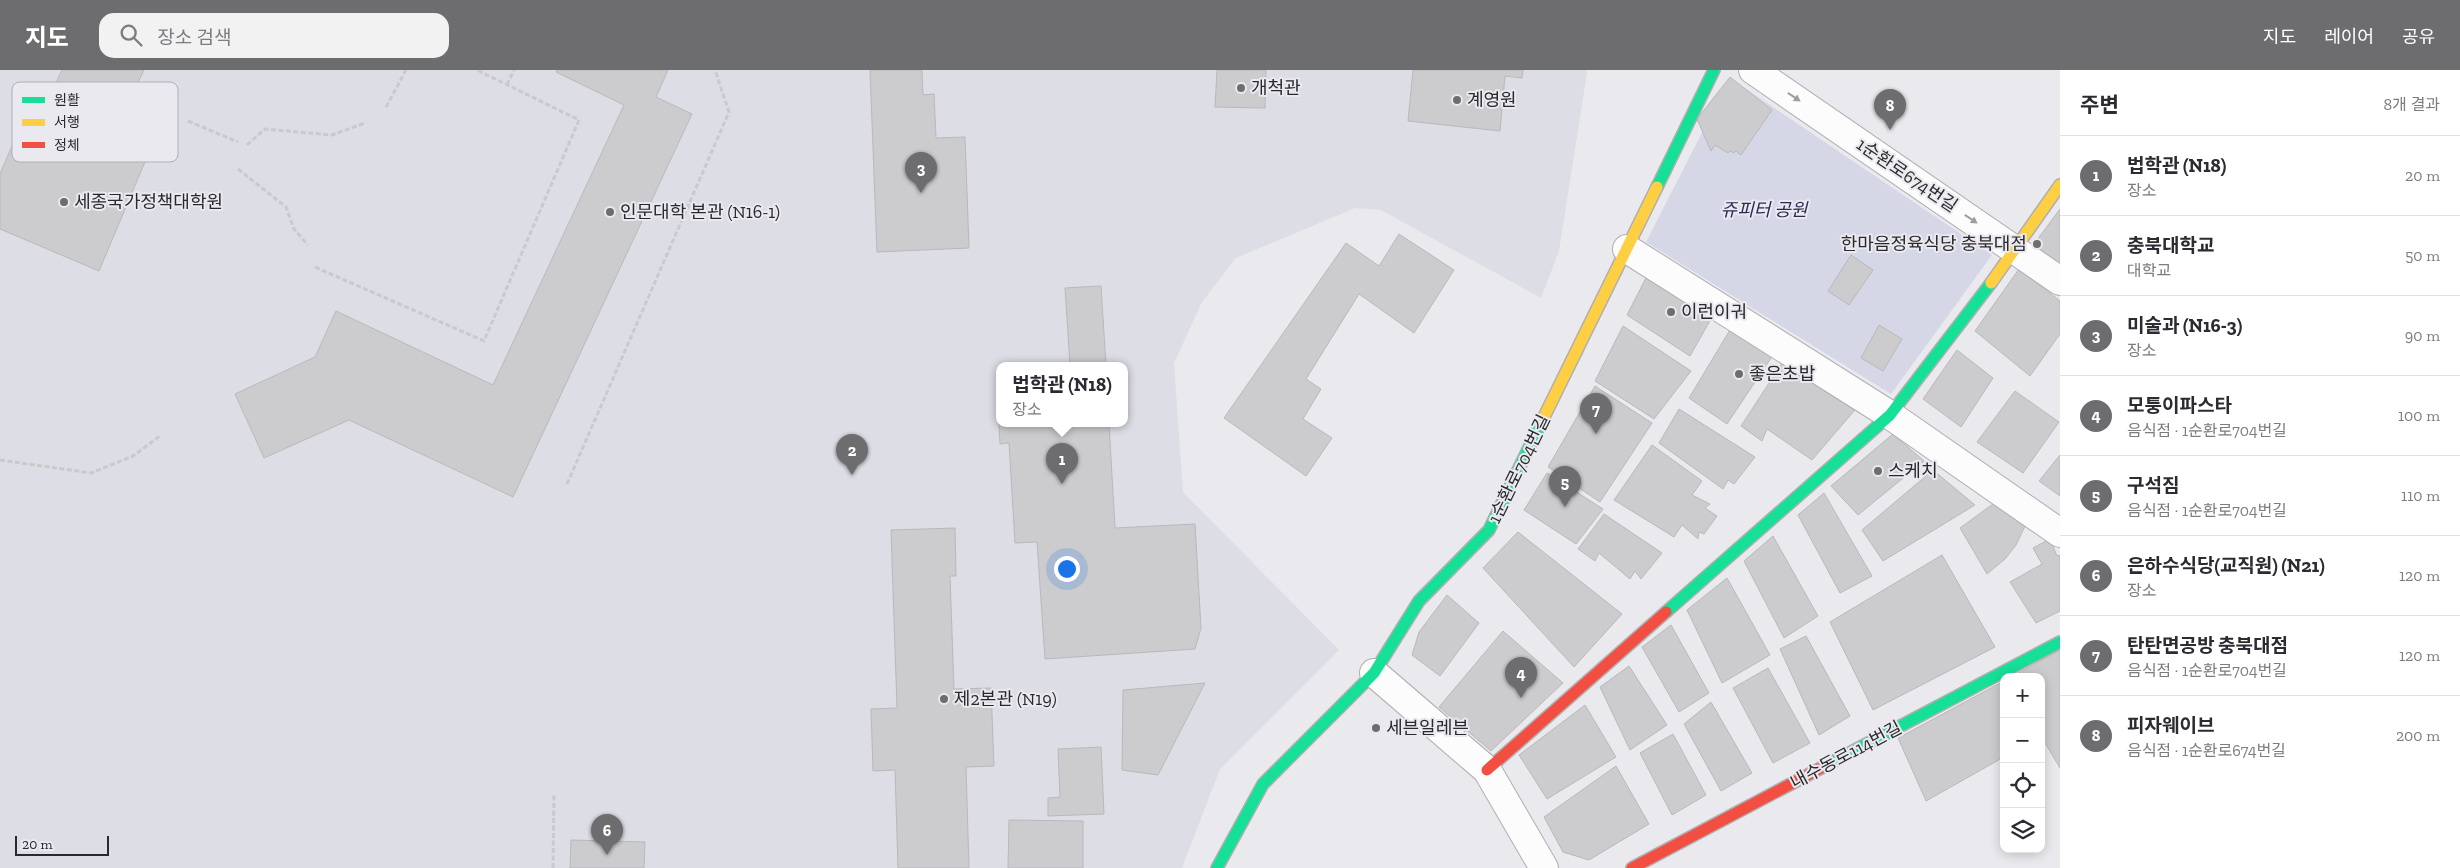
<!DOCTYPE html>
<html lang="ko">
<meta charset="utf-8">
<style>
:root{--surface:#fff;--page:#f2f2f3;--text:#2b2b33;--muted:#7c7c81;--line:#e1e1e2;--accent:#6d6d70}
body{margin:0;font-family:"Zilla Slab","Noto Sans KR",serif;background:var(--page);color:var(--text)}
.controls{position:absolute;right:15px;bottom:15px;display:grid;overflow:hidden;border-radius:10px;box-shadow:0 2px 12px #0003}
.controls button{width:45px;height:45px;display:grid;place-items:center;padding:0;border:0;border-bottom:1px solid var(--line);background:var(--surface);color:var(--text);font:25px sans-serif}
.scale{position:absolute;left:15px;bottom:12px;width:94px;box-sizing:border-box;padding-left:5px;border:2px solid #2a2a2c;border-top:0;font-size:14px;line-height:18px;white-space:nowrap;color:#2a2a2c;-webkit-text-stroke:4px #e9e9ef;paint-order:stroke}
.you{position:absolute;left:1066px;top:498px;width:18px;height:18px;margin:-12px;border:4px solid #fff;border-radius:50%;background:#1a73e8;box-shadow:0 0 0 8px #1a73e833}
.badge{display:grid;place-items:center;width:32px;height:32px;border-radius:50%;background:var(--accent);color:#fff;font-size:16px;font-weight:700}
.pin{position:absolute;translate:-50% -41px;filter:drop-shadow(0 1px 2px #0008)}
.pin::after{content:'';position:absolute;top:26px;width:18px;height:15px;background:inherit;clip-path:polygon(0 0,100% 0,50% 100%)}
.popup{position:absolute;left:996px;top:292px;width:132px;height:65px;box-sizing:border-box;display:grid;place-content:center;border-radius:10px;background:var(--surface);filter:drop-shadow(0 1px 4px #0005);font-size:16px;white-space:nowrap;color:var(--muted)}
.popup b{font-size:19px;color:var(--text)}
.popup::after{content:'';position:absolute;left:50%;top:100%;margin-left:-10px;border:10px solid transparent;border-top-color:var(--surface)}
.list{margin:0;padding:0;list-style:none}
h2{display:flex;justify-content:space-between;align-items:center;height:65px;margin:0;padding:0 20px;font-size:21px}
h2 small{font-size:16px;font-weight:400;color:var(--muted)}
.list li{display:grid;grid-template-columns:32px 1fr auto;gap:15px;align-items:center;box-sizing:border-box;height:80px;padding:0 20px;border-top:1px solid var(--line)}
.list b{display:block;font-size:19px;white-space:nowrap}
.list p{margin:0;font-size:16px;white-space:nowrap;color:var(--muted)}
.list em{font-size:16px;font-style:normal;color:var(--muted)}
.icon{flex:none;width:28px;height:28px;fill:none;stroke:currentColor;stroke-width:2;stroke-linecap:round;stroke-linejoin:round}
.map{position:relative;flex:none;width:2060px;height:798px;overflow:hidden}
header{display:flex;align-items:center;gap:30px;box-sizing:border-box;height:70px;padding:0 25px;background:var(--accent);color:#fff}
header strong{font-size:24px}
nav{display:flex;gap:28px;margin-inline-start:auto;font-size:18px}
.search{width:350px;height:45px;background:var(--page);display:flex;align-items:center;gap:12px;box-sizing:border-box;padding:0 18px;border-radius:15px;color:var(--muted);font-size:19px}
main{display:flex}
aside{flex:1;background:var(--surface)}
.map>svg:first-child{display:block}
</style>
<header>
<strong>지도</strong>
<div class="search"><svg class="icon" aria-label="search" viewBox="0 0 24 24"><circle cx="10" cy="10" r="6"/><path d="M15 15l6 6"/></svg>장소 검색</div>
<nav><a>지도</a><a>레이어</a><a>공유</a></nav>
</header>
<main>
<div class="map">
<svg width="2060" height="798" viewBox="0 0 2060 798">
<rect width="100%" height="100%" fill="#eaeaee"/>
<path fill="#dcdde5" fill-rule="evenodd" d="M0,0H62L51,23L118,52L144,0H557L556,2L624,35L493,315L336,241L315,287L235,324L264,388L349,350L512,427L692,44L656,27L668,0H1587V3L1559,181L1541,228L1381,140L1355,138L1236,188L1202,232L1174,293L1183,422L1339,580L1220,699L1182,798H0ZM1000,295H1124V353H1000Z"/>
<path fill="#d5d7e6" d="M1730,8L1992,185L1891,324L1646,172Z"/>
<path fill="#cccccf" stroke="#b9b9bc" d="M62,0H144L119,52L51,23Z
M557,0H668L656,27L692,44L513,427L349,350L264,388L235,324L315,287L336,241L493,315L624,35L556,2Z
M870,0H922L923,25L934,24L936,68L965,67L969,178L877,182Z
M1217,0H1266L1265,38L1215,37Z
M1413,0H1523L1522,8L1505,6L1500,61L1408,51Z
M1730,7L1772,40L1741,85L1736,81L1734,83L1730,81L1728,83L1715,75L1711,81L1697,49Z
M37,17L155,68L99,201L0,159V104Z
M2060,139V198L2031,178Z
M1399,164L1454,200L1414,263L1359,224L1306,309L1321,319L1303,349L1332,368L1306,406L1224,348L1346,173L1379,196Z
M1851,185L1873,200L1849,235L1828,221Z
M1651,198L1716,240L1690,286L1627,245Z
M2019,199L2060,231V264L2030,306L1975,261Z
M1101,216L1106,295H1070L1065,218Z
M1733,255L1775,282L1727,354L1689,328Z
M1879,255L1902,269L1883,301L1861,288Z
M1623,256L1691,301L1654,349L1595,311Z
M1957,280L1993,308L1961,357L1923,329Z
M1786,287L1860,334L1812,390L1767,359L1762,371L1741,356Z
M1595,316L1652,353L1600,432L1548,397Z
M2015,321L2059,352L2023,403L1977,372Z
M998,338L1000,353H1109L1115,458L1195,454L1201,558L1195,579L1045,589L1037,472L1015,473L1009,373L1000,374Z
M1679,339L1755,387L1734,414L1728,410L1723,419L1659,373Z
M1893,364L1924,391L1858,445L1831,416Z
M1652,375L1702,411L1692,425L1710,434L1705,438L1717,446L1704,464L1699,462L1698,469L1682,455L1674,467L1614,430Z
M2060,385V426L2039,411Z
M1933,400L1975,435L1883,491L1862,460Z
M1547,403L1603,439L1576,474L1524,440Z
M1824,423L1872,506L1840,523L1798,445Z
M1997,431L2026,454L2016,475L2005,489L1987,504L1960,458Z
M1604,444L1662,483L1641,509L1635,501L1630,509L1599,483L1595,491L1578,479Z
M955,458L956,506H950L954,619L991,618L994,696L966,697L969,798H898L895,700L873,701L871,639L897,638L891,460Z
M1518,462L1622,544L1574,597L1483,498Z
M1773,466L1818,546L1784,568L1744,491Z
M2050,469L2057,486L2060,485V541L2036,553L2010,512L2042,494L2033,478Z
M1942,485L1995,577L1873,640L1830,552Z
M1727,508L1770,585L1722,613L1687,540Z
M1447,525L1479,553L1440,606L1412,585L1419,562Z
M1671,555L1709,623L1679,642L1642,577Z
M1503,561L1563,613L1491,681L1439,637Z
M1806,566L1850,646L1819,665L1780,579Z
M2060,580V698L2041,666V607H2011Z
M1629,596L1667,655L1630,680L1600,617Z
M1768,598L1810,673L1773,693L1733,618Z
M2004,611V687L1926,731L1898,668Z
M1205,613L1158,705L1122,700L1123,620Z
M1711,632L1752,703L1721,721L1684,654Z
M1585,635L1616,687L1547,729L1519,685Z
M1673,664L1706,725L1672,745L1640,683Z
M1101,677L1104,744L1048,746V728L1060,727L1058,679Z
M1616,696L1649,754L1589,790L1563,782L1544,747Z
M1009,750L1083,751V798H1008Z
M571,770L645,772L644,798H570Z"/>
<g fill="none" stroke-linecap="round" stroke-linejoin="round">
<defs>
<path id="street" d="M1753,0L2060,211
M1627,179L1890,345L2060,463
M1374,603L1487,700L1544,798"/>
<path id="fast" d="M1657,117L1714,0
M1666,542L1890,345L1991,213
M1821,698L2060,572
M1217,798L1263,714L1374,603L1419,531L1489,460L1541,353"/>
<path id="slow" d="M1991,213L2060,115
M1541,353L1657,117"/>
<path id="jam" d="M1487,700L1666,542
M1632,798L1821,698"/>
</defs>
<use href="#street" stroke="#afafb2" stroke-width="30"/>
<use href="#fast" stroke="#afafb2" stroke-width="14"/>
<use href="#slow" stroke="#afafb2" stroke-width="14"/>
<use href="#jam" stroke="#afafb2" stroke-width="14"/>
<path stroke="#cacacb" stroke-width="3" stroke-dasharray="5 2.5" stroke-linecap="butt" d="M507,15L514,0
M386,37L406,0
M188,51L238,72
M247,75L265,59L332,65L365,53
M238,99L286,137L294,159L308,175
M315,197L484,271L579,50L477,0
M0,390L91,403L133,386L161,365
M567,414L729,42L715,0
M553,798L554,723"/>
<use href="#street" stroke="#fcfcfc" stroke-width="28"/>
<use href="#fast" stroke="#16e098" stroke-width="11"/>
<use href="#slow" stroke="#ffcf43" stroke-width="11"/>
<use href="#jam" stroke="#f24e42" stroke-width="11"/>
</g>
<defs><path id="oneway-solid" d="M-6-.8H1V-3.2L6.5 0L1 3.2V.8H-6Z" transform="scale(1.25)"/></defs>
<g fill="#9e9e9e">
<use href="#oneway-solid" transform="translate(1794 27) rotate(34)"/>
<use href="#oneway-solid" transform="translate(1971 149) rotate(34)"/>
</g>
<g fill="#6d6d70" stroke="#e9e9ef" stroke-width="2">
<circle cx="1241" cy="18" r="5"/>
<circle cx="1457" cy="30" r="5"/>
<circle cx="64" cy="132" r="5"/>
<circle cx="610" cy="142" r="5"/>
<circle cx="2037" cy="174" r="5"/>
<circle cx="1671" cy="242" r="5"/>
<circle cx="1739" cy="304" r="5"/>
<circle cx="1878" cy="401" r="5"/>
<circle cx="944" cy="629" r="5"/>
<circle cx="1376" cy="658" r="5"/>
</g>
<g text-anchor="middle" stroke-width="4" stroke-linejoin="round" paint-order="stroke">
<g font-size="18" fill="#2a2a2c" stroke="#e9e9ef" text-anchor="start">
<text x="1251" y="24">개척관</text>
<text x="1467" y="36">계영원</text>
<text x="74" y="138">세종국가정책대학원</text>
<text x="620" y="148">인문대학 본관 (N16-1)</text>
<text x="2027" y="180" text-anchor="end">한마음정육식당 충북대점</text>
<text x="1681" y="248">이런이궈</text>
<text x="1749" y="310">좋은초밥</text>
<text x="1888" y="407">스케치</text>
<text x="954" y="635">제2본관 (N19)</text>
<text x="1386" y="664">세븐일레븐</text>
</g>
<g font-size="18" fill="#2a2a2c" stroke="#e9e9ef">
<text transform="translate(1907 105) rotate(34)" y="6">1순환로674번길</text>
<text transform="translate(1519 399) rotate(-64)" y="6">1순환로704번길</text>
<text transform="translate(1846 685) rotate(-28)" y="6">내수동로114번길</text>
</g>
<g font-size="18" font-style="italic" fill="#2a2a53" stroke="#e9e9ef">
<text x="1764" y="146">쥬피터 공원</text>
</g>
</g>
<rect x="12" y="12" width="166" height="80" rx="8" fill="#e9e9ef" stroke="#b0b0b4" stroke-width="1"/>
<rect x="22" y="27" width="23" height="6" fill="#16e098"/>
<rect x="22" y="49" width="23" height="7" fill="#ffcf43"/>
<rect x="22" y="72" width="23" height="6" fill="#f24e42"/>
<g font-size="14" fill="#2a2a2c">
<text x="54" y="35">원활</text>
<text x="54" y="57">서행</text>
<text x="54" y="80">정체</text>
</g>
</svg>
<div class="controls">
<button>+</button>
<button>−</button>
<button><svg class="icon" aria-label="locate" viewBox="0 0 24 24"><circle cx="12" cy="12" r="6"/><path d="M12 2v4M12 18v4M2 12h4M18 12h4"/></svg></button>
<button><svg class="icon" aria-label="layers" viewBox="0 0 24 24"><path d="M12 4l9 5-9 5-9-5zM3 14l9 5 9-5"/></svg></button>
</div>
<div class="scale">20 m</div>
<div class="you"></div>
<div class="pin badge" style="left:1062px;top:414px">1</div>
<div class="popup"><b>법학관 (N18)</b>장소</div>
<div class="pin badge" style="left:852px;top:405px">2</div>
<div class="pin badge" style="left:921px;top:123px">3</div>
<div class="pin badge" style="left:1521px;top:628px">4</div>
<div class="pin badge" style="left:1565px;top:437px">5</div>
<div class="pin badge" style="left:607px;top:785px">6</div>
<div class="pin badge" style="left:1596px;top:364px">7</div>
<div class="pin badge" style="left:1890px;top:60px">8</div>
</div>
<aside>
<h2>주변<small>8개 결과</small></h2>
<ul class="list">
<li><span class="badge">1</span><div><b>법학관 (N18)</b><p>장소</p></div><em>20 m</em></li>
<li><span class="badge">2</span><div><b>충북대학교</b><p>대학교</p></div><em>50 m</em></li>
<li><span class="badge">3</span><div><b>미술과 (N16-3)</b><p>장소</p></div><em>90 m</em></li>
<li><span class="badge">4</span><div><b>모퉁이파스타</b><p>음식점 · 1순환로704번길</p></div><em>100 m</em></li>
<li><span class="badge">5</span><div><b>구석짐</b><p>음식점 · 1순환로704번길</p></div><em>110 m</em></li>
<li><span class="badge">6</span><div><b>은하수식당(교직원) (N21)</b><p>장소</p></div><em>120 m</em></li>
<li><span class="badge">7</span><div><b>탄탄면공방 충북대점</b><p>음식점 · 1순환로704번길</p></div><em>120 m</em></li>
<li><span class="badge">8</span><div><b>피자웨이브</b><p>음식점 · 1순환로674번길</p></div><em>200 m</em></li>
</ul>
</aside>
</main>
